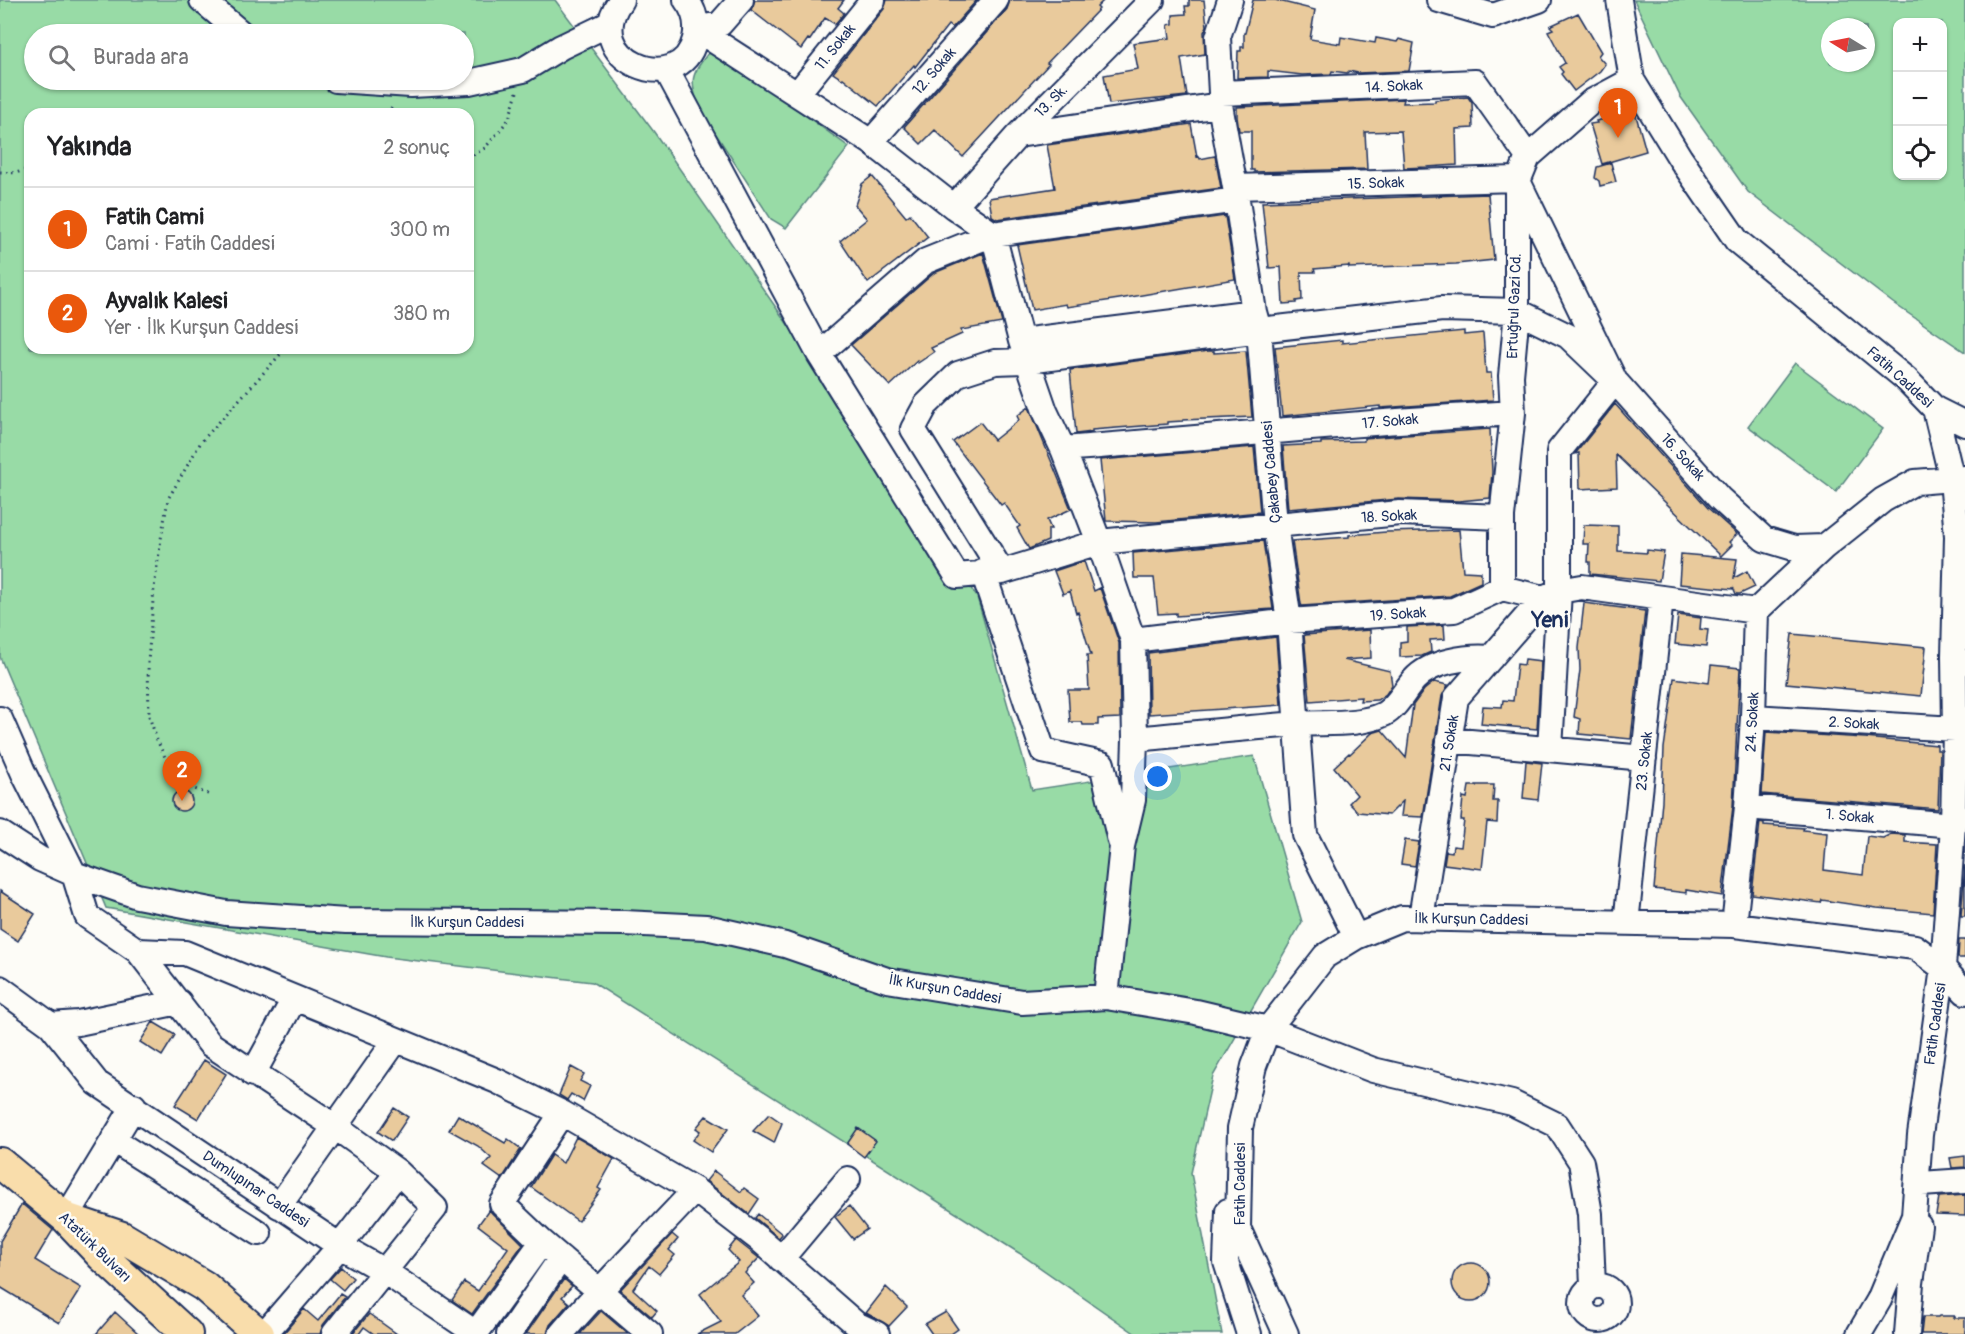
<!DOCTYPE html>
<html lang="tr">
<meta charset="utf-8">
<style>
:root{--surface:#fff;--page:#f2f2f2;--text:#202124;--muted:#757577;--line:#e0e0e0;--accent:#ea580c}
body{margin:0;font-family:Pangolin,sans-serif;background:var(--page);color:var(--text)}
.controls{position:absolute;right:18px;top:18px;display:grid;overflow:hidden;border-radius:12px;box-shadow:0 2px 4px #0004}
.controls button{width:54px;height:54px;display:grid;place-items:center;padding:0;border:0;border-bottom:2px solid var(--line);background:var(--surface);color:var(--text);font:30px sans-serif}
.compass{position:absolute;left:1821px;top:18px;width:54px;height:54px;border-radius:50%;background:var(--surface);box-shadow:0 2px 4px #0004;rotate:280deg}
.you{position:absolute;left:1158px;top:777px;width:21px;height:21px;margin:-15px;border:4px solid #fff;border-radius:50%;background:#1a73e8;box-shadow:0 0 0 9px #1a73e833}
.badge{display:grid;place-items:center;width:39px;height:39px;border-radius:50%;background:var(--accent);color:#fff;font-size:20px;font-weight:700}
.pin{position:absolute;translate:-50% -50px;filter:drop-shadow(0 2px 3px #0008)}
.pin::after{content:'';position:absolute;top:32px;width:21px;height:18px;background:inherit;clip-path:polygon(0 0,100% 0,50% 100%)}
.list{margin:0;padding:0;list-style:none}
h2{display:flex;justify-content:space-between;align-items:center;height:78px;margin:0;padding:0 24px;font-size:26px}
h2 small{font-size:20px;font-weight:400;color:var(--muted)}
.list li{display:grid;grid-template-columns:39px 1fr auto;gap:18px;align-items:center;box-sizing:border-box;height:84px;padding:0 24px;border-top:2px solid var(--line)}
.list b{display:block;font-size:22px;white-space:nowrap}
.list p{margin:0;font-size:20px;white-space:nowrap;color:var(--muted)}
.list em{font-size:20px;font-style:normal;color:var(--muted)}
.icon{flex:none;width:33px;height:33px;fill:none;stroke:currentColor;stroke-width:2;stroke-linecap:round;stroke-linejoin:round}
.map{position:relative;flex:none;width:1965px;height:1334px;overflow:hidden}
.search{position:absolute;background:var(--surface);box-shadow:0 2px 4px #0004;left:24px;top:24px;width:450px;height:66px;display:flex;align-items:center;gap:15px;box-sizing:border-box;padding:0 21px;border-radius:33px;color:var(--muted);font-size:22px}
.panel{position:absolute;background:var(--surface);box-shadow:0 2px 4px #0004;left:24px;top:108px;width:450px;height:246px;border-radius:18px}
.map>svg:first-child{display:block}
</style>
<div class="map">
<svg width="1965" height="1334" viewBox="0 0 1965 1334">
<rect width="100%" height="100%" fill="#fdfcf7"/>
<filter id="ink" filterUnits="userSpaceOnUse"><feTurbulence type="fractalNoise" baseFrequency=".0167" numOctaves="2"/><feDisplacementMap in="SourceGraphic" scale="12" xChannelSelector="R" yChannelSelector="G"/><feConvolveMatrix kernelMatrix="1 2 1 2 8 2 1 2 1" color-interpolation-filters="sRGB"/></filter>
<g filter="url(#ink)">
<path fill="#98dba6" stroke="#5a8582" stroke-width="1.5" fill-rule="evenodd" d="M0,0H555L654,132L977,597L1032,790L1254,756L1302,922L1213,1076L1191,1173L1222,1334H1136L1019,1253L592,982L386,957L106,908L0,657ZM34,34H464V80H34ZM30,114H468V348H30Z
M1634,0H1965V352L1893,303L1748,192L1680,96ZM1898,22H1942V176H1898ZM1830,27H1866V63H1830Z
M712,48L849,147L786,228L771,219L701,111C687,79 692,74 712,48Z
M1795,363L1883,429L1836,492L1748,426Z"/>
<path fill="#e9ca9c" stroke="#1b2f5e" stroke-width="1.5" d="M755,0H844L838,8L844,13L835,24L825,18L810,40L808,39L801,49L751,10Z
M887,0H977L952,28L948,25L915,67L914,65L878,106L843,78L842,79L833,73L884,9Z
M1010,0H1104L1097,7L1099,9L1047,63L1049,64L963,157L935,130L921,144L904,127L1007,9Z
M1189,0H1204L1207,26L1204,32L1205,54L1181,58L1187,96L1109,104L1104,75L1138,69L1133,43L1170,38L1168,25L1173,24V15L1186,14L1185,6H1189Z
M1253,0H1275L1315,10L1310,39L1340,44L1341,37L1375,43L1376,38L1397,42L1399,39L1414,43L1409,71L1358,73L1349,71L1347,73L1332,71L1331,74L1302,75L1268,71V77L1237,78L1238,51H1241V47H1244V33H1245Z
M1578,13L1601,52L1598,56L1605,64L1600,71L1574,91L1561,74L1563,72L1559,67L1565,63L1548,31L1553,29L1550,26Z
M1468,97L1472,103L1473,128L1456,129L1457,165L1427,167L1404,168L1401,131L1365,132L1367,169L1254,172V170H1251V131H1239L1237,117V107L1404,99L1403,103L1435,102V100Z
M1635,112L1646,151L1602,164L1590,124L1597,123L1596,121Z
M1191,124L1197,157L1199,156L1200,159L1215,156L1221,188L997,219L992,216L989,198L1055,188L1047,145Z
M1611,163L1616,182L1600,186L1599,181L1595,178L1597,167Z
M872,176L906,217L910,214L928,237L868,283L840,241L867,219L855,205L862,184Z
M1488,194L1494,260L1456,264L1349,268V266L1314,269L1315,272H1301L1302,300L1296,301V303L1283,304L1281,267L1269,268L1262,202Z
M1225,216L1235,279L1119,299L1067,307L1066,304L1032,310L1017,245Z
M983,253L1002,323L961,330L962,334L931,348L934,352L918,363L917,361L890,386L851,345L934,273Z
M1464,331V335L1483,333L1486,373H1491L1493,400L1380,408V406L1282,416L1275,347L1342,340V343Z
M1208,351H1214V353L1246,351L1252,417L1183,420V421L1167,422V424L1092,430V432L1076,434L1070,370Z
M1615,404L1708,508L1737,534L1729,542L1732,545L1721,556L1616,455L1617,487L1580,489L1579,453L1575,454Z
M1029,407L1071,509L1047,520L1051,529H1048V541L1029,549L1017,528L1020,526L1004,503L1001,505L953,442L980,422L994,440L1019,420L1017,416Z
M1490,429L1492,472L1490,498L1459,501L1399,499L1288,509L1283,446L1321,444V442L1364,441V438Z
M1254,447L1260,512L1156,522L1106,521L1100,460Z
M1584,525L1618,526V551L1647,553V550L1664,552L1659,581L1590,574V562H1588L1589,544H1583Z
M1459,530L1463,571L1481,572V582L1450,596L1302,606L1301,604L1292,541L1349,537V535L1386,532Z
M1263,541L1273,609L1176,616V613L1158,614L1154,578H1134L1133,553Z
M1681,554L1737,559L1734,578L1747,571L1755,587L1740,594H1736L1733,587V589L1679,584Z
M1084,561L1094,591L1100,588L1119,643L1120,718L1098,719V725H1083L1082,722H1070L1068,690H1089L1087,655H1091L1078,612L1076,613L1070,591L1063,594L1054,571Z
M1584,603L1645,611L1631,739L1579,734L1580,719L1574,717L1580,670L1579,648Z
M1678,615L1701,618L1700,629L1708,630L1706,647L1675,644Z
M1444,625L1445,639L1430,640L1431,652L1422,656L1400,657V642L1407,641V627Z
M1370,630L1371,658L1344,660L1390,671L1392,685L1386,694L1377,700L1360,701L1361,697L1310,701L1304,635Z
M1792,634L1926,647L1921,696L1786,683Z
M1276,637L1281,705L1149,714L1148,653Z
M1525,659L1541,661L1537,729L1481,724L1483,706L1502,707L1503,700L1513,701L1517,664L1524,665Z
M1711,665L1740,668L1733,806L1722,896L1686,890V893L1654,889L1662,801L1664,748L1674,678L1709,683Z
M1434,682L1448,685L1442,696L1423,817L1401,816L1403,801L1389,815L1358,812L1349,803L1357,795L1334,767L1349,753L1350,754L1372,733L1382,730L1406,758L1413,705L1424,690Z
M1766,732L1865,738L1937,745V750H1940L1938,809L1762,794Z
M1526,761L1542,763L1538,800L1523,798Z
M1476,785H1494L1493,801H1498L1497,823L1487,822L1482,869L1444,864L1446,851L1452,852L1453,846L1461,847L1464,820H1461L1463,797L1467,798L1469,786H1476Z
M172 801a10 10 0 1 1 20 0a10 10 0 1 1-20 0Z
M1760,822L1764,823V825L1804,828L1803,830L1827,833L1824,870L1863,875L1867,836L1883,838L1891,834L1905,835V842L1937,844L1933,913L1877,908L1822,900L1821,903L1752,894Z
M1405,840L1419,842L1415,866L1401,864Z
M1965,865V916H1961Z
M0,891L35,914L18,941L0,929Z
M1959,940H1965V958H1958Z
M153,1022L175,1035L162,1056L140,1042Z
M204,1060L226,1074L198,1119L175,1105Z
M571,1067L584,1074L580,1081L590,1086L583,1101L571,1094L567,1100L559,1095Z
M394,1108L408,1117L392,1141L378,1132Z
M769,1114L782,1123L774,1143L753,1131Z
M458,1115L505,1143L508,1139L521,1149L502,1179L484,1166L491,1158L478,1146L449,1130Z
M706,1116L728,1129L711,1152L693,1140L700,1131L696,1128Z
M858,1128L876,1141L864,1157L847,1144Z
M576,1137L614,1159L598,1188L601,1190L578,1221L531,1187L551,1155L563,1163Z
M1965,1156V1167L1952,1168L1950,1158Z
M714,1171L741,1192L744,1188L759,1199L749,1214L706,1181Z
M1965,1195V1216L1936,1215L1939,1197Z
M22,1204L53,1230L35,1260L81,1288L59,1323L0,1287V1241Z
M849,1206L867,1229L853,1239L835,1217Z
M489,1210L523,1244L472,1314L452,1300L464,1282L478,1291L508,1248L478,1225Z
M758,1214L782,1234L779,1238L755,1218Z
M672,1234L678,1239L669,1250L675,1255L659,1274L649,1266L633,1289L657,1311L652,1317L620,1290Z
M736,1240L759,1258L745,1273L754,1283L741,1295L758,1316L735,1334H697L721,1322L700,1294L739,1262L728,1250Z
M1452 1282a19 19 0 1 1 38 0a19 19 0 1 1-38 0Z
M341,1267L353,1278L343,1290L330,1279Z
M564,1279L572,1286L562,1297L569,1303L550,1325L547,1334H526Z
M886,1287L907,1307L889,1326L866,1313Z
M340,1294L345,1297L323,1325L320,1334H283L304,1309L318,1321Z
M601,1311L628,1334H580Z
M115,1312L139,1334H96Z
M946,1312L958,1329L951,1334H932L925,1324Z
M369,1314L372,1316L397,1334H374L364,1327L359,1334H352Z
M1939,1316H1955L1954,1318H1965V1334H1921L1923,1317H1938Z"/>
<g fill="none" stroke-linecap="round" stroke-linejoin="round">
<defs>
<path id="minor" d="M202,0L242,34
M621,0C578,59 680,101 695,39C698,25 695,11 686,0
M1230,0L1218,37L1221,93L1220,105L1235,187L1254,312L1259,330L1275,525L1289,621L1305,835L1356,937
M1439,0L1493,16L1539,0
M1619,0L1632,80L1680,158L1737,241L1906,379L1935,409L1952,480L1957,536L1954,656L1955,729L1953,825L1943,968L1920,1135L1914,1216L1879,1300L1859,1334
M696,29L871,142L954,207L993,234L1021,341L1045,411L1063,449L1099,542L1133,640L1135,739L1133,800L1122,846L1106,997
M696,29L720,24L741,0
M666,69L819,354L957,576L1002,572L1099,542L1400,513L1502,517
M336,80L411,85L469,82L523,70L561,47L611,23
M1221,93L1475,82L1528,157
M797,94L873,0
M1018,135L1220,105
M871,142L996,0
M1235,187L1517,179L1615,381L1719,498L1764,539L1794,548L1824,547L1883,500L1915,482L1965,478
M954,207L1018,135L1152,0
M1021,341L1254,312
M819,354L926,261L993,234L1237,200
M1935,409L1965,424
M1063,449C1213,437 1363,422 1513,413
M983,572L1043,751L1102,764L1120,841
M1002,572L913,429L926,405L958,374L995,362L1028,361L1259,330L1442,309L1517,311L1568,336L1615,381L1559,451V591L1550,749
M1502,588V517L1513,413L1511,376L1517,311V179H1519L1528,157L1591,102L1632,80
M1502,588L1543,598L1559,591L1582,587L1756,611
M1133,640L1289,621L1454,610L1502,588
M1753,717L1955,729
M0,719L24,774L74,874L137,896L226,913L346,921L624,923L706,927L785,945L887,980L1022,1002L1106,997L1196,1012L1268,1029L1373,1070L1512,1103L1557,1125L1581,1162L1590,1214L1593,1286
M1135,739C1189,734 1244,728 1298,724C1325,722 1359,726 1384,714C1397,707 1404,691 1414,680C1431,661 1467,656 1491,658
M1449,740L1644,758
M1747,807L1953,825
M0,833L40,859L74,874L87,916L138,951L210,1044L334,1126L398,1172L435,1208L334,1334
M1421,918L1456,698L1543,598
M1626,923L1661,598
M1734,925L1747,807L1753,717L1756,611L1824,547
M138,951L185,953L497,1081L562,1113L695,1190L760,1240L856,1324L877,1334
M0,988L51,1025L97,1083L340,1246L384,1271L477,1334
M51,1025L78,1023L179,1002
M253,1074L294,999
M562,1113L502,1204L542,1242L650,1334
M113,1140L259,1233
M1921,1184L1965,1181
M279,1206L396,1040
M1228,1211L1226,1262L1249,1334
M66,1218L134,1106
M781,1259L848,1179
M1582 1303a17 17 0 1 1 34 0a17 17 0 1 1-34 0Z
M476,1333L542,1242
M264,1334L340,1246L398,1172
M509,1334L561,1258
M561,1334C604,1284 650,1238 695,1190
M1286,1334L1238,1228L1240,1128L1254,1066L1268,1029L1325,956L1356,937L1402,918L1734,925L1915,947L1943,968L1965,992
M1907,1334L1911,1283L1919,1226"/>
<path id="major" d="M0,1163L66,1218L102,1256L187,1334
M68,1219L122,1237L204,1286L259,1334"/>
</defs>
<use href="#minor" stroke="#1b2f5e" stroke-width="28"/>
<use href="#major" stroke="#1b2f5e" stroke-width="34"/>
<path stroke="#1b2f5e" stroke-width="3" stroke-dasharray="1.5 4.5" stroke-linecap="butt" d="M387,114L394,105
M468,158L485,148L509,119L517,92
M0,172L16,173L30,168
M208,794L189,787L171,770L157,740L149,716L148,662L154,588L161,539L168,499L201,442L286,348"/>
<use href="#minor" stroke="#fdfcf7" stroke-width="24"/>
<use href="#major" stroke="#f9ddab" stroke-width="30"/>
</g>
</g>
<g text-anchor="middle" stroke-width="5" stroke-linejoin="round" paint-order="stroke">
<g font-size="15" fill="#1b2f5e" stroke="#fdfcf7">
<text transform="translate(835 47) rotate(-51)" y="5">11. Sokak</text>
<text transform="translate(934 71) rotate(-49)" y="5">12. Sokak</text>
<text transform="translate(1394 86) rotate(-3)" y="5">14. Sokak</text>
<text transform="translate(1051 101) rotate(-45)" y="5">13. Sk.</text>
<text transform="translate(1376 183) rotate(-2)" y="5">15. Sokak</text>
<text transform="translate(1514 306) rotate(-88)" y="5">Ertuğrul Gazi Cd.</text>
<text transform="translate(1900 377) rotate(42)" y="5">Fatih Caddesi</text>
<text transform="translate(1390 421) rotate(-5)" y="5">17. Sokak</text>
<text transform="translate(1683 457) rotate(48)" y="5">16. Sokak</text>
<text transform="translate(1271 472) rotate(-95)" y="5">Çakabey Caddesi</text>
<text transform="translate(1389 516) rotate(-3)" y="5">18. Sokak</text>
<text transform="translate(1398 614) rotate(-4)" y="5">19. Sokak</text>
<text transform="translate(1752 722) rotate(-87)" y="5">24. Sokak</text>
<text transform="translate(1854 723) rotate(3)" y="5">2. Sokak</text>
<text transform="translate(1449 743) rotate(-81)" y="5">21. Sokak</text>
<text transform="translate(1644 761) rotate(-84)" y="5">23. Sokak</text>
<text transform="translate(1850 816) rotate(5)" y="5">1. Sokak</text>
<text transform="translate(1471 919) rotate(1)" y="5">İlk Kurşun Caddesi</text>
<text x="467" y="927">İlk Kurşun Caddesi</text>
<text transform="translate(945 989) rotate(10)" y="5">İlk Kurşun Caddesi</text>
<text transform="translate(1935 1024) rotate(-82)" y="5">Fatih Caddesi</text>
<text transform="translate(1240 1184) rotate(-90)" y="5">Fatih Caddesi</text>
<text transform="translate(256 1189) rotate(34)" y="5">Dumlupınar Caddesi</text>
<text transform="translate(95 1247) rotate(44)" y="5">Atatürk Bulvarı</text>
</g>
<g font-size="21" font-weight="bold" fill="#1b2f5e" stroke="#fdfcf7">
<text x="1550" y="627">Yeni</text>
</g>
</g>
</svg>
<div class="controls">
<button>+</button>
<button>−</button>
<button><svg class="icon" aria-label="locate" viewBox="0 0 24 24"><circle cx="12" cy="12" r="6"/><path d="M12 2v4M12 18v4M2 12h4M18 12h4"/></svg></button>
</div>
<svg class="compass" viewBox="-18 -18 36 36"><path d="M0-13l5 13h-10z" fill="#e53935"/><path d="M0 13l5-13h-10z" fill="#757577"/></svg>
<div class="you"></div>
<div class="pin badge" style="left:1618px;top:138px">1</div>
<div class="pin badge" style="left:182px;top:801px">2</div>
<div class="search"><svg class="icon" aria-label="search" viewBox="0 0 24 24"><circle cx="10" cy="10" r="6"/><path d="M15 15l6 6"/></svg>Burada ara</div>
<section class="panel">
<h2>Yakında<small>2 sonuç</small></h2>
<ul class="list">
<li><span class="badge">1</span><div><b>Fatih Cami</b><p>Cami · Fatih Caddesi</p></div><em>300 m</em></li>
<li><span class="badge">2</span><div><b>Ayvalık Kalesi</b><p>Yer · İlk Kurşun Caddesi</p></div><em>380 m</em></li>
</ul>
</section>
</div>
